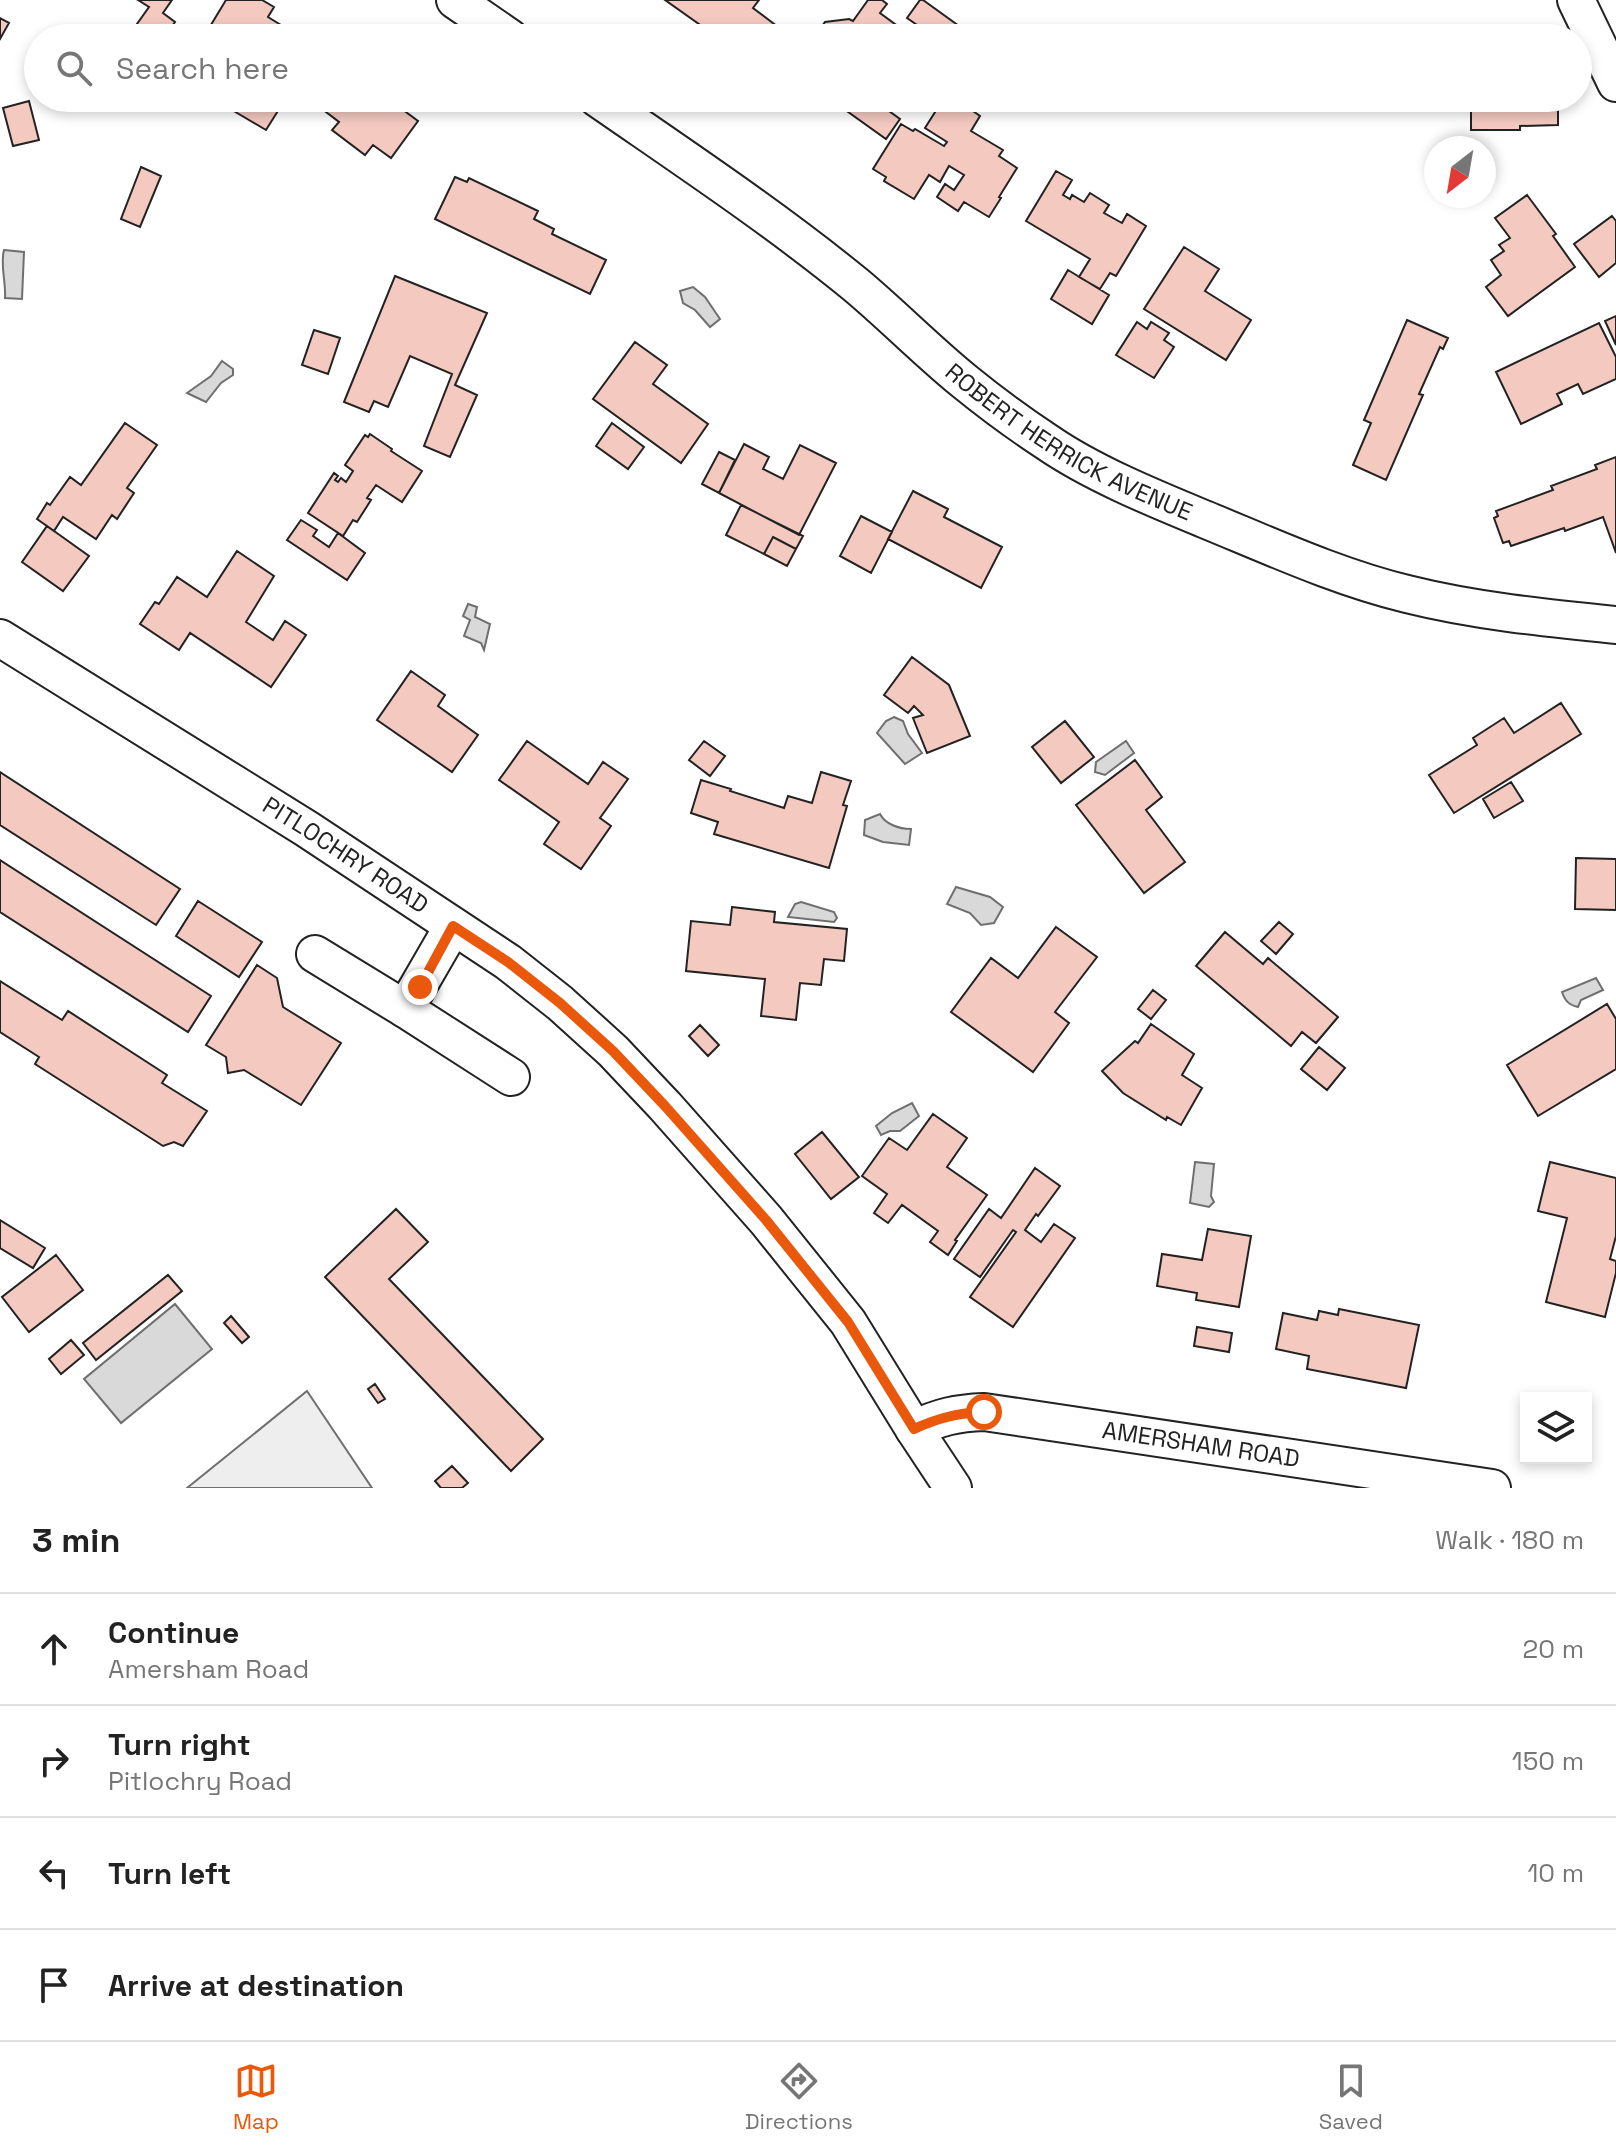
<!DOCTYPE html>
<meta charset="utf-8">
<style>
:root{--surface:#fff;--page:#f6f6f6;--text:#222;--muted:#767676;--line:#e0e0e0;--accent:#ea580c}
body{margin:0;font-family:"Space Grotesk",sans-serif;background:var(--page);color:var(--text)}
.controls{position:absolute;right:24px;bottom:24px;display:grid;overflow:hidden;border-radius:0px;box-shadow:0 4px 12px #0003}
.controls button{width:72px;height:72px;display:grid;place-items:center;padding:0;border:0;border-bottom:2px solid var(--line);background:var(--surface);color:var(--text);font:40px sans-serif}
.compass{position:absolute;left:1424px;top:136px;width:72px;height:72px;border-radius:50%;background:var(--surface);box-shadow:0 4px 12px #0003;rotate:211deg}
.stop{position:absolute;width:24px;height:24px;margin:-18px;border:6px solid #ea580c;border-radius:50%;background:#fff}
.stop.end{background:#ea580c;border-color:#fff;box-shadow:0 2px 8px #0008}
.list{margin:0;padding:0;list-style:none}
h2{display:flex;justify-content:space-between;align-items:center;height:104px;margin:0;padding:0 32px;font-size:34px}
h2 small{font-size:26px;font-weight:400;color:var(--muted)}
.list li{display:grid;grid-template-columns:52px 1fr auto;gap:24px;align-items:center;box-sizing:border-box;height:112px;padding:0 32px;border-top:2px solid var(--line)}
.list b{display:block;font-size:30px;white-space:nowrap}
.list p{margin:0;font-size:26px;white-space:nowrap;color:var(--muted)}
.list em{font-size:26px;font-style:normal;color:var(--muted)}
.icon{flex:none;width:44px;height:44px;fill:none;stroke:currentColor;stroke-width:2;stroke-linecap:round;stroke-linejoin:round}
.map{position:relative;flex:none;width:1616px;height:1488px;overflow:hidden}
.search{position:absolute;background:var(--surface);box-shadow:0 4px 12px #0003;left:24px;right:24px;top:24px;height:88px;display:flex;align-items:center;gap:20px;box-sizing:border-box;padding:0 28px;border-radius:44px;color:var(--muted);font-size:30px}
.sheet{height:552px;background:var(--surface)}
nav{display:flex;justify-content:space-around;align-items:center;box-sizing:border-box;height:112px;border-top:2px solid var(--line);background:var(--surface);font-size:22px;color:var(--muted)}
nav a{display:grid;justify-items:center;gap:4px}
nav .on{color:var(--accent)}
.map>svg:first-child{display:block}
</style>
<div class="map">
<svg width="1616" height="1488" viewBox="0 0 1616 1488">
<rect width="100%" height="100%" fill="#fff"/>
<path fill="#eee" stroke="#6f6f6f" stroke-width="2" d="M307,1391L372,1488H187Z"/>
<path fill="#d9d9d9" stroke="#6f6f6f" stroke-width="2" d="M4,250L24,252L22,299L5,298C6,281 0,265 4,250Z
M693,287L705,297L720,319L710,327L695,310L683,303L680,291Z
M222,361L233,369V375L221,383L206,402L187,393L211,376Z
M468,604L477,607L475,617L490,624L484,650L481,643L464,636L470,620L463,616Z
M894,717L903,721L908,734L922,753L905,764L877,733L886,721Z
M1126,741L1134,753L1105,775L1095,772L1096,762Z
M880,814C885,824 899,829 911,829L909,845L883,842L864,835L865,820Z
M956,887L990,897L1003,907L994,923L981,925L970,913L947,904Z
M801,902L834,912L837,918L834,922L788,917L795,904Z
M1596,978L1603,990L1581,1000L1578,1007C1569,1005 1565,1001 1562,992Z
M912,1103L919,1116L900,1131H890L881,1135L876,1126L892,1113Z
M1195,1162L1214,1164L1211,1196L1214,1202L1209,1207L1190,1203Z
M175,1304L212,1349L121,1423L84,1379Z"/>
<path fill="#f3c9c0" stroke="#222" stroke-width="2" d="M138,0H172L163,13L175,22L164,38H127L149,7Z
M226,0H262L274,7L268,17L302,38H203Z
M665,0H759L753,8L782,30L776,38H711L700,31L703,27Z
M868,0H882L887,4L880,13L914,38H814L825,22L849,19L853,21Z
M920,0H923L959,26L950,38H936L907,18Z
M0,18L9,23L0,39Z
M239,98H286L266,130L232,110Z
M316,98H387L418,121L391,158L373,145L365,155L332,130L339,122L313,102Z
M841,98H879L892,107L889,111L900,119L886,139L837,104Z
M944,98H981L973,111L980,116L971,131L1003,150L999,156L1017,168L999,197L1001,198L989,217L964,202L958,211L937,197L945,184L954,190L964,175L949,166L940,182L929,175L914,199L884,181L886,177L873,169L901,124L913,131L915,129L944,146L947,142L925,128Z
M1471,98H1558V125L1520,126V130H1471Z
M29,101L39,140L13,146L3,108Z
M141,167L161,176L140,227L121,219Z
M1056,171L1072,180L1063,195L1070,199L1072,195L1084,202L1090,193L1109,205L1104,213L1122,223L1127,214L1146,226L1116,276L1110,273L1100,289L1079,277L1090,259L1026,221Z
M455,177L467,182L469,178L538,211L534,219L554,229L552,234L606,260L590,294L435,219Z
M1527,195L1556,234L1553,236L1575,267L1508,316L1486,287L1501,275L1491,260L1504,251L1499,245L1510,238L1495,218Z
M1612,216L1616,221V263L1599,277L1574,244Z
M1184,247L1219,269L1205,291L1251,320L1226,360L1144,309Z
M1068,270L1109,295L1092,324L1051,299Z
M395,276L487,313L455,385L477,395L450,457L424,446L452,374L410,356L388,407L374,401L369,412L344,402Z
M1616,316V345L1605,321Z
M1407,320L1448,338L1443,349L1440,347L1419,394L1423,395L1386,480L1353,465L1371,423L1364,420Z
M1137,322L1147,329L1151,322L1169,333L1164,340L1174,347L1154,378L1116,355Z
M1599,323L1616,357V379L1583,394L1578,384L1557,394L1562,404L1521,424L1496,372Z
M314,330L340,338L328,374L302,365Z
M635,342L667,365L653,384L708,424L681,463L593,399Z
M125,423L157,445L127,488L134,493L117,519L112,515L96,539L63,517L54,531L37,519L47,503L50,505L70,477L81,485Z
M612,423L644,447L628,469L596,446Z
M370,434L392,449L391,451L422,471L402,502L376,485L367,498L371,500L357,522L353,520L343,536L308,513L334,473L338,476L335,480L338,482L341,478L346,482L353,471L345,465L365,435L368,437Z
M744,444L769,457L763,469L783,479L800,445L836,463L799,535L719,493Z
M719,452L735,460L719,493L702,484Z
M1616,457V553L1603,517L1565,531L1564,528L1511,546L1509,541L1503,543L1494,518L1498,516L1496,511L1553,490L1551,486L1597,469L1595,465Z
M913,491L948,509L944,517L1002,547L981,588L888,539Z
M741,505L803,536L796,549L773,537L764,554L726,535Z
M861,516L892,532L871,573L840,556Z
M301,520L317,530L313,536L329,547L338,533L365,553L347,580L287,540Z
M47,526L89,556L63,591L22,562Z
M773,537L796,549L787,566L764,554Z
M237,551L274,576L246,622L273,640L285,621L306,635L271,687L190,633L179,650L140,624L155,602L159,604L177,577L207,597Z
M912,657L949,685L970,736L927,753L913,718L923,715L914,706L908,713L884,695Z
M411,671L445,695L438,706L478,735L452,772L377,720Z
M1561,703L1581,734L1454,813L1429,775L1477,745L1473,738L1504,718L1514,733Z
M1065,721L1094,757L1061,783L1032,747Z
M527,741L588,784L603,762L628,779L600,818L611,826L581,869L544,844L559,822L499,780Z
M704,741L725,756L710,776L689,760Z
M1135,760L1162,797L1146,810L1185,862L1144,893L1076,805Z
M0,772L180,889L156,925L0,825Z
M821,772L851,781L843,805L847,806L829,868L714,834L718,822L691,813L701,780L731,789L730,791L784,808L788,796L812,803Z
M1511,782L1523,801L1494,818L1483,799Z
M1576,858L1616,859V910L1575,909Z
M0,860L211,996L188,1032L0,912Z
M198,901L262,942L239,977L176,936Z
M732,907L775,912L774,922L847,929L844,961L824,959L821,985L800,983L796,1020L761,1016L765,979L686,971L691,921L730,925Z
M1279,922L1293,934L1276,954L1261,941Z
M1056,927L1097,957L1055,1012L1069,1023L1033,1072L951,1012L991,958L1018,978Z
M1225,932L1263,964L1268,958L1338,1017L1316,1043L1302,1032L1291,1046L1196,966Z
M257,965L277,978L283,1007L341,1043L301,1105L244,1070L228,1073L226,1057L206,1045Z
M0,981L62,1020L68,1011L167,1075L162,1083L207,1111L183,1146L174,1142L163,1146L35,1064L39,1057L0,1032Z
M1153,990L1166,1000L1151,1019L1138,1009Z
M1607,1004L1616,1019V1069L1538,1116L1507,1065Z
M1151,1024L1194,1054L1182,1075L1202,1088L1181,1125L1167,1117L1166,1120L1123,1093L1102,1071L1135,1041L1138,1043Z
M700,1025L719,1045L708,1056L689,1036Z
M1319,1047L1345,1068L1327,1090L1301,1069Z
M933,1114L967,1138L947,1167L987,1195L955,1240L957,1241L948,1255L930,1242L938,1231L902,1205L888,1223L874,1213L887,1194L862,1176L889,1138L907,1150Z
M822,1132L859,1177L831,1199L795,1154Z
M1550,1162L1616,1178V1236L1610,1259L1616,1261V1273L1605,1317L1546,1302L1567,1218L1538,1211Z
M1035,1168L1060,1186L1038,1216L1036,1214L1025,1230L1041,1242L1054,1224L1075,1238L1013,1327L970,1297L1016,1232L1013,1230L980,1277L954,1259L989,1209L1001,1218Z
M396,1209L428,1242L389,1279L543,1439L511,1471L325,1277Z
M0,1220L45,1248L33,1268L0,1248Z
M1208,1229L1251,1236L1239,1307L1196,1300L1197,1293L1157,1286L1162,1254L1202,1260Z
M56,1255L83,1290L29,1332L2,1297Z
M168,1275L182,1291L96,1360L83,1343Z
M1339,1309L1419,1325L1406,1388L1307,1369L1309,1356L1276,1349L1283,1313L1317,1320L1319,1311L1338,1315Z
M231,1316L249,1337L242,1343L224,1323Z
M1197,1327L1232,1333L1229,1352L1194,1346Z
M71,1340L84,1355L61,1374L49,1359Z
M375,1384L385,1399L378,1403L368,1389Z
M452,1466L468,1483L462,1488H441L435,1481Z"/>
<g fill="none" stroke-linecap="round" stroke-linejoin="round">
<defs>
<g id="minor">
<path d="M455,0L510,38"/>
<path d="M1576,0L1616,83"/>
<path id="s1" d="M597,98C685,159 774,218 856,285C893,316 927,351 964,381C991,403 1018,423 1047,442C1092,473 1153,498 1204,519C1270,546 1337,577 1407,594C1475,611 1546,618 1616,625"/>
<path id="s2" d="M0,638L307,829L508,962L560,1003L613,1051L665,1106L766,1220L848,1322L914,1429L953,1488"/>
<path d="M315,954L405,1009L511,1077"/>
<path d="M405,1009L453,926"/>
<path id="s3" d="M914,1429C939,1417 957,1413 984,1412L1492,1488"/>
</g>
</defs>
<use href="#minor" stroke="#222" stroke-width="40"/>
<use href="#minor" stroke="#fff" stroke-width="36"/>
</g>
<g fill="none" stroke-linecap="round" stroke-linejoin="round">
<path stroke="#ea580c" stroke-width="10" d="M420,987L453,926L508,962L560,1003L613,1051L665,1106L766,1220L848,1322L914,1429C938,1418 958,1413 984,1412"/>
</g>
<g text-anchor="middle" stroke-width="6" stroke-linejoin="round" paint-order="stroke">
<g font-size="24" fill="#222" stroke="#fff">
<text dy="8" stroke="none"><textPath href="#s1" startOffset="586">ROBERT HERRICK AVENUE</textPath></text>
<text dy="8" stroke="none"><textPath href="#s2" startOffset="408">PITLOCHRY ROAD</textPath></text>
<text dy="8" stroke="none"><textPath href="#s3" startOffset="292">AMERSHAM ROAD</textPath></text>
</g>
</g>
</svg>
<div class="controls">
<button><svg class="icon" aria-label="layers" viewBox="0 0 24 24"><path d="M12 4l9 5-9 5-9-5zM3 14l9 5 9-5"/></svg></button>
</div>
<svg class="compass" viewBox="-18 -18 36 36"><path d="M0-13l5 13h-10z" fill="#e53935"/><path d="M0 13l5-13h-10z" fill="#767676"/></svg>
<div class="stop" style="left:984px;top:1412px"></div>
<div class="stop end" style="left:420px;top:987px"></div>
<div class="search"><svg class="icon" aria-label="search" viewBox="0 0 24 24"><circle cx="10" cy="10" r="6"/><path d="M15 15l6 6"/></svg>Search here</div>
</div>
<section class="sheet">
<h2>3 min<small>Walk · 180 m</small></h2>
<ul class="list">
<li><svg class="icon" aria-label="ahead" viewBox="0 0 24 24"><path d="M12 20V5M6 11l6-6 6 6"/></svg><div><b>Continue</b><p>Amersham Road</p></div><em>20 m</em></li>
<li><svg class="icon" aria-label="right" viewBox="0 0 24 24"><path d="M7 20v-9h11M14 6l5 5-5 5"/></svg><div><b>Turn right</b><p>Pitlochry Road</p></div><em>150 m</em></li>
<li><svg class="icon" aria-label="left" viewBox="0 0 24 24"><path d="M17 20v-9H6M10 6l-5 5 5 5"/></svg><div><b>Turn left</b></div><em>10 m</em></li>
<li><svg class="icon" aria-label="arrive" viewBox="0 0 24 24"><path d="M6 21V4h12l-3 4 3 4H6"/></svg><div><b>Arrive at destination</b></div></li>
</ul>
</section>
<nav>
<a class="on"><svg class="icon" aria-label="map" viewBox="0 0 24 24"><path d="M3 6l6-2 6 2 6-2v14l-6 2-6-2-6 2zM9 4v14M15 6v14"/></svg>Map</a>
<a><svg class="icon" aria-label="directions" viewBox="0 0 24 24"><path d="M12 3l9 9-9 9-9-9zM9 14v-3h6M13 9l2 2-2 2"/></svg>Directions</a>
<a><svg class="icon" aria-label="saved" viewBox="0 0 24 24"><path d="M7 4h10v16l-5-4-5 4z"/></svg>Saved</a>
</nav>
